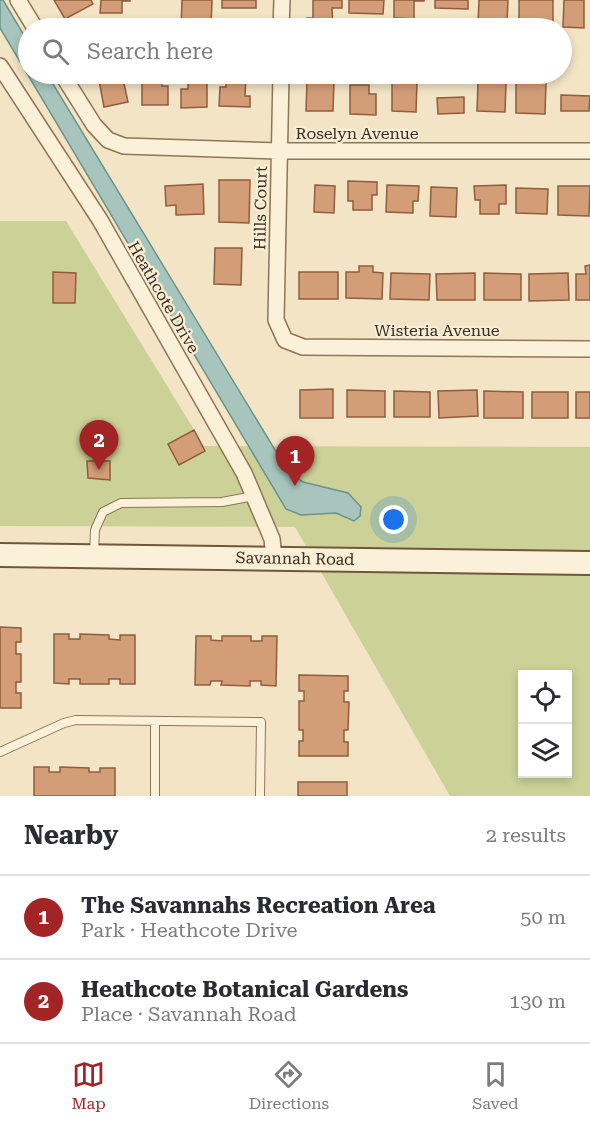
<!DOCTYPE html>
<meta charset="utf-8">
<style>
:root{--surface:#fff;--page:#f2f2f3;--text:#2b2b33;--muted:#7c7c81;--line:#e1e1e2;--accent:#a32425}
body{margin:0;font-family:"Roboto Serif",serif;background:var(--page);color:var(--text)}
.controls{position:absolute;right:18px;bottom:18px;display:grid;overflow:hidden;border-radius:0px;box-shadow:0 3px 9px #0003}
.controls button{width:54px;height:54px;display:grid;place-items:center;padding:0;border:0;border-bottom:2px solid var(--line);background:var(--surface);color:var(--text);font:30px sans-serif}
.you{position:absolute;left:394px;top:520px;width:21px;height:21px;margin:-15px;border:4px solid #fff;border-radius:50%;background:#1a73e8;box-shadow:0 0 0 9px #1a73e833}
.badge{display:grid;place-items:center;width:39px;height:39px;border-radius:50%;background:var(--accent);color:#fff;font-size:20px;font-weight:700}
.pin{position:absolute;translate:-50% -50px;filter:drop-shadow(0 2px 3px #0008)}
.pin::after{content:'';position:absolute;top:32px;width:21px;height:18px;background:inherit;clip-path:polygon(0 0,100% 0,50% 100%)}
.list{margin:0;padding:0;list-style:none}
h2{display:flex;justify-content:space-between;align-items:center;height:78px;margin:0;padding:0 24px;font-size:26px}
h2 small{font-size:20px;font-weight:400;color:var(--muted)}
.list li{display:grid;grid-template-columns:39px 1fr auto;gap:18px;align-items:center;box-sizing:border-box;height:84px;padding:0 24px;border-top:2px solid var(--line)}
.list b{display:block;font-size:22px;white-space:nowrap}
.list p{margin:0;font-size:20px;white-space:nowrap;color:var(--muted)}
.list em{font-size:20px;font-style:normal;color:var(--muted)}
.icon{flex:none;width:33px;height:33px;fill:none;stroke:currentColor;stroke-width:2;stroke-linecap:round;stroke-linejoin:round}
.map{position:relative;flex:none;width:590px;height:796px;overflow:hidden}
.search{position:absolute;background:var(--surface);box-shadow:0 3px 9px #0003;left:18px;right:18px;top:18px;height:66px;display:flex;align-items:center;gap:15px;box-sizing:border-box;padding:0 21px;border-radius:33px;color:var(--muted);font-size:22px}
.sheet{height:246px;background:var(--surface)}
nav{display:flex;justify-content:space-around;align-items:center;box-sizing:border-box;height:84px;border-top:2px solid var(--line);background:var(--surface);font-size:16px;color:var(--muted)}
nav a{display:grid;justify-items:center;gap:3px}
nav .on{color:var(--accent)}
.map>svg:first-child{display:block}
</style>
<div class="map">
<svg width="590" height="796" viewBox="0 0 590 796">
<rect width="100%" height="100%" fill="#f2e4c5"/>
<path fill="#cbd197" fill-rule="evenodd" d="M0,221H66L204,446L590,447V796H450L295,527L0,526ZM522,674H568V774H522Z"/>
<path fill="#a7c5bc" stroke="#6c948a" stroke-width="1.5" d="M0,0H3L28,42V74H47L289,473L303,482L348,493L361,507L360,516L354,521L336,513L301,515L286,509L0,28Z"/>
<path fill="#d39d78" stroke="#905d3d" stroke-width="1.5" d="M54,0H91L93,4L65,19Z
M101,0H130V1H122V13H100Z
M182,0H212L211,28H181Z
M222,0H256V8H222Z
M313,0H342V8H332L333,28H307V18H313Z
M349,0H384L383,14L349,13Z
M394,0H424V1H414V19L394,18Z
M435,0H468V9L435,8Z
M479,0H508L507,23H478Z
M519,0H553V27L519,28Z
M564,0H584V28L563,27Z
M103,74H122L128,102L104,107L98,75Z
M142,76H162V86H168V105H142Z
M226,77H246L245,96H250V107L219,106L220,87H226Z
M188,78H207V107L181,108V89H188Z
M307,81H334L333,111H306Z
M392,81L417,82L416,112L392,111Z
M516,81L546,82L545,114L516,113Z
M478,82L506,83L505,112L477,111Z
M350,85H369V94H376V115L350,114Z
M561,95L590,96L589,111H561Z
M464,97V113L438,114L437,98Z
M219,180H250L249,223L219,222Z
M348,181L377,182V195H372V210H353V201H348Z
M203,184L204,214L176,215V205L166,206L165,186Z
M315,185L335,186L334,213L314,212Z
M387,185L419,186L418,201H413V213L386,212Z
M506,185V204H499V214H480V200H475L474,186Z
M558,186H590L589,216L558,215Z
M431,187L457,188L456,217L430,216Z
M516,188L548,189L547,214L516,213Z
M215,248H242L241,285L214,284Z
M590,265V300H576V274H586L585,266Z
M359,266H373V272L383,273L382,299L346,298V272H359Z
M53,272L76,273L75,303H53Z
M299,272H338V299H299Z
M391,273L430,274L429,300L390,299Z
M475,273V300H437L436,274Z
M484,273L521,274V300H484Z
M568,273L569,300L529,301V274Z
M333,389V418H300V390Z
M347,390L385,391V417H347Z
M477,390L478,416L439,418L438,391Z
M394,391L430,392V417H394Z
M484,391L523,392V418H484Z
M532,392H568V418H532Z
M576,392H590V418H576Z
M194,430L205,451L179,465L168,444Z
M87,461H110V480L88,478Z
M0,627L21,628V642H16V654H21V682H16V693H21V708H0Z
M54,634H69V639H80V634L109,635V639L120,640V635H135V684H120V679H109V684H80V679H69V684L54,683Z
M196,636H211V640L222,641V636H251V641H262V636H277L276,686L261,685V681H250V686L221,685L222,681H211L210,685H195Z
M299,675L348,676V691H344V702H349L348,730H344V742H348V756H299V741H303V730H299V701H304V691H299Z
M34,767H49V772H60V767L89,768V772H100V768H115V796H34Z
M298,782H347V796H298Z"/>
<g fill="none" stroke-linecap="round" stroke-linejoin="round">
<defs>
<path id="lane" d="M94,554L95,530L103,512L121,503L222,502L254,496
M155,721V796
M0,752L64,723L76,720L261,722L260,796"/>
<path id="street" d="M18,0L35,28
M281,28L282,0
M0,66L100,220L244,473L272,539L274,558
M62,74L94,125L108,140L124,146L279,151H590
M281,74L276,320L285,340L303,347L590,349"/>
<path id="secondary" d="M0,555L590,563"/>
</defs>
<use href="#lane" stroke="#8f7559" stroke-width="10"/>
<use href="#street" stroke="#8f7559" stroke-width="18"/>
<use href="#secondary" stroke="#71563c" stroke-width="26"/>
<use href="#lane" stroke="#fbf1d9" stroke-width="8"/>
<use href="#street" stroke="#fbf1d9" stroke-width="15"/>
<use href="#secondary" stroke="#fbf1d9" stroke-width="22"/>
</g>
<g text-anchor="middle" stroke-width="4.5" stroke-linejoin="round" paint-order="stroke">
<g font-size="16" fill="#3e2d1e" stroke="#f8eed5">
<text x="357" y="139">Roselyn Avenue</text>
<text transform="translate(260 208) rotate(-89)" y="6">Hills Court</text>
<text transform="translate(164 297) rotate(60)" y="6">Heathcote Drive</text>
<text x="437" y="336">Wisteria Avenue</text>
<text transform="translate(295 558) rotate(1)" y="6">Savannah Road</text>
</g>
</g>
</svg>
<div class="controls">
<button><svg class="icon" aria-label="locate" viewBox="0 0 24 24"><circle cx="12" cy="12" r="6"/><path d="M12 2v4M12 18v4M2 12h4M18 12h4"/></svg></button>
<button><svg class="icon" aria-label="layers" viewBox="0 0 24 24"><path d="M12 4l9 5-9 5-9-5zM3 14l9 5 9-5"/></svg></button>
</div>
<div class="you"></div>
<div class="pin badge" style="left:295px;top:486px">1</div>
<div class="pin badge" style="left:99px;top:470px">2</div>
<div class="search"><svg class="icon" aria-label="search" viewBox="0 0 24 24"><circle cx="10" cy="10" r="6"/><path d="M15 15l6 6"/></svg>Search here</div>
</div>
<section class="sheet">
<h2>Nearby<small>2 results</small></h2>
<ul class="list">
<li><span class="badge">1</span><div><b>The Savannahs Recreation Area</b><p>Park · Heathcote Drive</p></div><em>50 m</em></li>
<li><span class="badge">2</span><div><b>Heathcote Botanical Gardens</b><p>Place · Savannah Road</p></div><em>130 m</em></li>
</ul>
</section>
<nav>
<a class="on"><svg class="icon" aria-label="map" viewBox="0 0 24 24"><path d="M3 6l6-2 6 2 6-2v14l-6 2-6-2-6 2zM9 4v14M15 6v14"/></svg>Map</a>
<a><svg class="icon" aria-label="directions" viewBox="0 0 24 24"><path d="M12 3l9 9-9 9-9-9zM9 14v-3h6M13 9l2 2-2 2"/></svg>Directions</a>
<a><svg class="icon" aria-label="saved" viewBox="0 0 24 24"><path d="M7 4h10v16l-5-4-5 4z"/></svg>Saved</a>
</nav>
